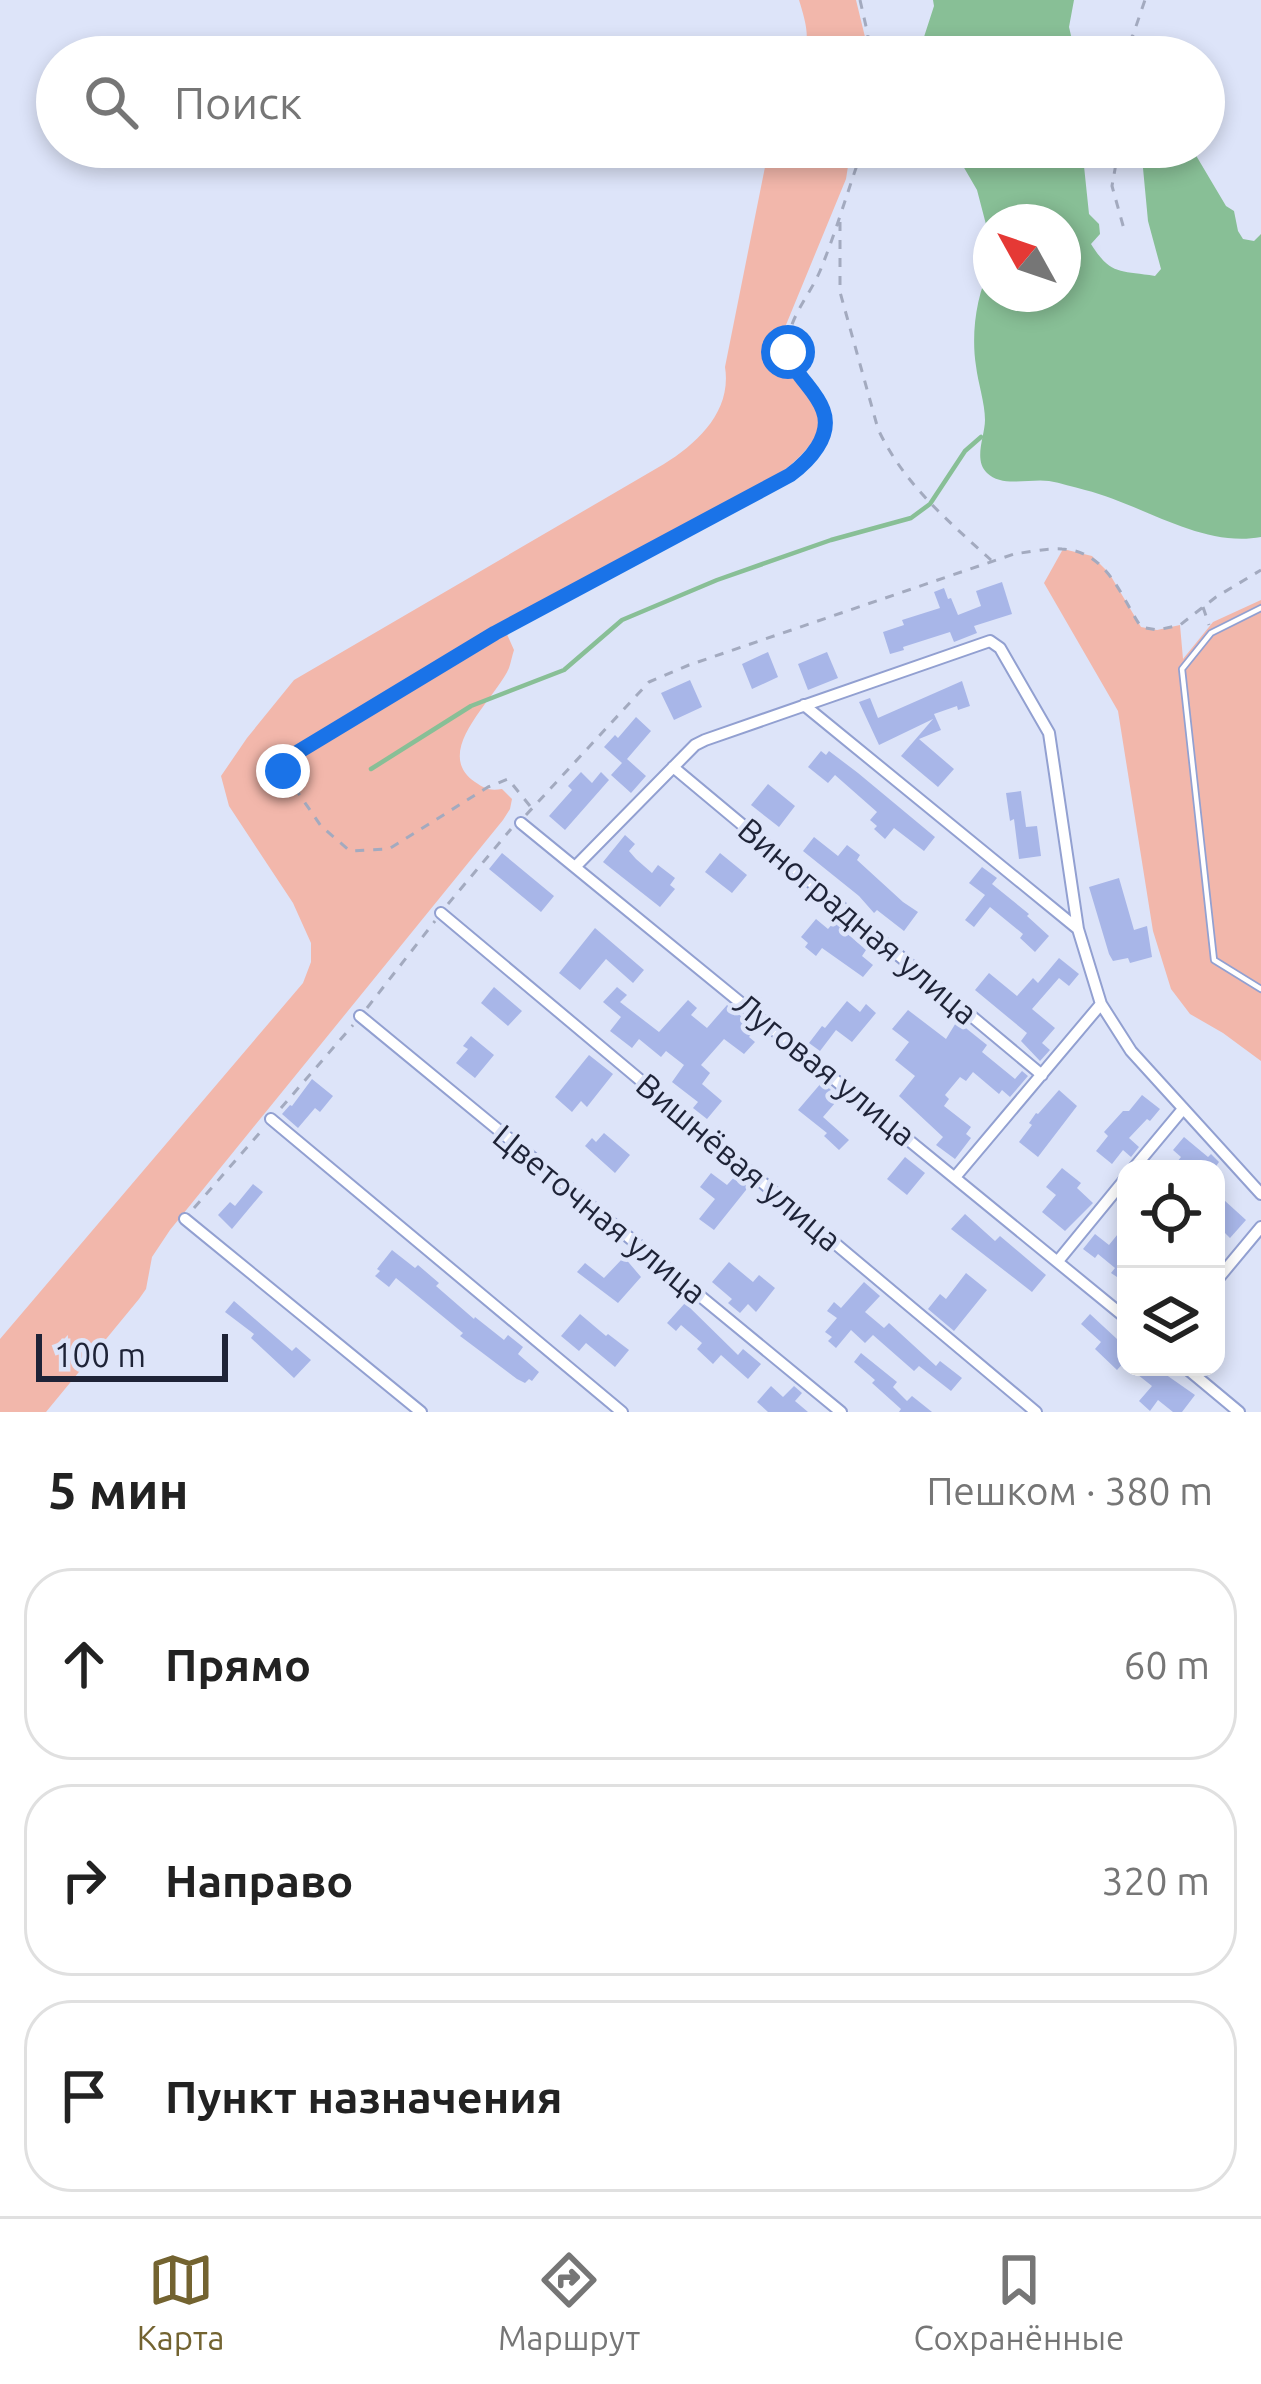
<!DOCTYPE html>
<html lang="ru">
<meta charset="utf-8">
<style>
:root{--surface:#fff;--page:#f6f6f6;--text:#222;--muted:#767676;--line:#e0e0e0;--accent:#736330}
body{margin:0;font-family:Ubuntu,sans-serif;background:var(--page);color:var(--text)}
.controls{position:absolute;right:36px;bottom:36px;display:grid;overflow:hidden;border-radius:24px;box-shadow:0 6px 18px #0003}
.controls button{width:108px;height:108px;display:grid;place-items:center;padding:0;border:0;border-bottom:3px solid var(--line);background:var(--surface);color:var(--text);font:60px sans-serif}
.compass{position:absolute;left:973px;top:204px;width:108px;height:108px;border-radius:50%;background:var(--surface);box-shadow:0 6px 18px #0003;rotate:310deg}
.scale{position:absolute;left:36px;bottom:30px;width:192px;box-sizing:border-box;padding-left:12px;border:6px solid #1e2337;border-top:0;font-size:33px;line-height:42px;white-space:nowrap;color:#1e2337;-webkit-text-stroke:9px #dde4f9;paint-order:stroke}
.stop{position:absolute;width:36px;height:36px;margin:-27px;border:9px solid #1a73e8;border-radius:50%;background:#fff}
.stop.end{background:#1a73e8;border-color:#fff;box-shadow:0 3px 12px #0008}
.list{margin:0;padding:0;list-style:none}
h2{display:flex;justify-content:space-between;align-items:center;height:156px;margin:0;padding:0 48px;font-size:51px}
h2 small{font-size:39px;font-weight:400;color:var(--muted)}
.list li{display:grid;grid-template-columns:78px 1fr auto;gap:36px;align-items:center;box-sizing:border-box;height:192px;margin:0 24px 24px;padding:0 24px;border:3px solid var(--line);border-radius:48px}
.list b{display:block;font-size:45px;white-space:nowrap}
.list em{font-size:39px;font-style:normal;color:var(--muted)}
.icon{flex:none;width:66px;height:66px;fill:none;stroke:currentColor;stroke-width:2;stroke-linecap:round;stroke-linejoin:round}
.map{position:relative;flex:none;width:1261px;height:1412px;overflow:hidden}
.search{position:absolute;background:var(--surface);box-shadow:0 6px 18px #0003;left:36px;right:36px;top:36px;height:132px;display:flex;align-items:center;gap:30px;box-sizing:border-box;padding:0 42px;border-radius:66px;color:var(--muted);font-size:45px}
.sheet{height:804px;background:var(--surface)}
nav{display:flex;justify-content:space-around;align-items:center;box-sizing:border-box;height:168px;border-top:3px solid var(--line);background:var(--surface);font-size:33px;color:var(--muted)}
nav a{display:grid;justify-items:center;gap:6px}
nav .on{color:var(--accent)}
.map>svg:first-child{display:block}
</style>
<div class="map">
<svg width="1261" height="1412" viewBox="0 0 1261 1412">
<rect width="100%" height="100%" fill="#dde4f9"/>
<path fill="#f2b7ab" d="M799,0H856L865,37L863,57H803C811,37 805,20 799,0Z
M769,147H851L846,179L781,337C778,364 792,376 809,394C842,429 793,464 767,483L506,632L514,650C512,656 511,662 509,668C495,700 431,752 475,782C485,789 490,791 502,789L512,799L510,809L503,820L170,1230L152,1257L146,1289L139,1299L46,1412H0V1339L303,983L311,962V943L293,903L229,806L221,776L247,738L294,680L664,464C698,443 732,411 725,367Z
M1063,549L1092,556L1109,573L1141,627L1157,630L1180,625L1183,659L1213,622L1261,600V1061L1223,1033L1190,1014L1171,989L1153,931L1118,711L1044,583Z"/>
<path fill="#88bf96" d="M933,0H1074L1069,27L1076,57H927L923,40L934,6Z
M952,147H1082L1089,214L1099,224L1100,234L1091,244C1111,276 1120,270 1155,276L1161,269L1148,221L1141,147H1191L1226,206L1234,211L1238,231L1243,239L1254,241L1261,234V537C1201,548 1142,504 1085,490C1073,487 1061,483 1049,481C1030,478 1002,488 987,473C973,460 985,436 985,420C985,403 978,383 976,366C971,335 976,294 991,267V294H1063V222H991V236L988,232L977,190Z"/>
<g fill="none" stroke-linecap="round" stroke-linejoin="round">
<path stroke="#88bf96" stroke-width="4.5" d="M371,769L471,706L564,670L622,620L717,580L831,540L911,518L930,504L965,451L981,437"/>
</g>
<path fill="#a8b6e8" d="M1002,582L1012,614L974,626L977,633L954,642L950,632L903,647L904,650L890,654L883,632L904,625L902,620L940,608L934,592L944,588L948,599L951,598L958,615L981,606L976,591Z
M768,652L778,677L752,689L742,664Z
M827,652L838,678L808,690L798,664Z
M690,680L702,707L674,720L661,693Z
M962,681L970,706L958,710L957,706L934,714L941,730L919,739L954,769L938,787L901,756L933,719L879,745L859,702L870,698L878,718Z
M636,717L651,731L627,759L646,776L631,793L611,775L622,763L604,747L615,735L618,738Z
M821,751L826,755L829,751L858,773L935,837L924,851L894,828L885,839L874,829L877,826L870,820L877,812L835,775L828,783L808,767Z
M581,772L592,783L601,772L609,780L565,830L549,816L572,790L568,786Z
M768,784L795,806L779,827L751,805Z
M1021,791L1026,827L1037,826L1041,856L1019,859L1014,819L1010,821L1006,793Z
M625,835L635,844L629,851L636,859L652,873L658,865L675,878L670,885L675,889L660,907L603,862Z
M814,837L838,856L847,845L860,855L857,860L903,902L918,912L904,931L877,910L874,913L859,896L803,851Z
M502,853L554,896L541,912L489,869Z
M720,853L747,875L732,893L705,872Z
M982,867L997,878L992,884L1029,914L1027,916L1049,936L1035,952L1020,938L1023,934L990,907L974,927L965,920L985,895L969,883Z
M1119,878L1134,930L1147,926L1152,957L1130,963L1128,958L1113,961L1109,954L1089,887Z
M816,919L828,929L834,922L866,950L862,956L873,965L863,977L822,948L816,956L805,947L808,943L801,937Z
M595,928L644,970L633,983L606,959L580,990L559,973Z
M1059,958L1079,974L1069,986L1059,978L1032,1009L1055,1028L1042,1043L1050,1050L1040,1061L1021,1041L1027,1033L975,990L989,973L1017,996L1033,978L1038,983Z
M494,987L522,1011L508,1026L481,1003Z
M617,987L627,995L620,1002L659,1032L688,1000L697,1008L691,1015L707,1028L727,1005L756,1028L749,1037L755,1042L744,1054L724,1039L701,1065L710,1073L702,1084L722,1101L707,1119L693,1108L698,1102L672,1082L684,1065L666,1051L661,1057L639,1039L632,1048L610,1031L621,1017L603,1002Z
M847,1001L860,1012L866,1004L876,1013L852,1042L836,1030L820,1051L809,1043L822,1026L825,1028Z
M908,1010L946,1039L957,1021L987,1045L982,1052L1015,1079L1022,1071L1028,1076L1010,1097L1002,1090L999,1094L973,1072L966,1081L960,1077L945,1095L949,1099L944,1106L971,1127L966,1134L971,1138L955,1159L936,1145L943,1137L899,1096L915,1076L895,1060L909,1042L892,1029Z
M471,1036L494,1055L475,1078L456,1063L468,1049L463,1046Z
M589,1055L613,1074L587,1107L581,1101L572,1112L555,1097Z
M312,1079L333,1096L320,1112L315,1108L298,1128L282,1114L290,1105L292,1106Z
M822,1082L831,1090L826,1096L835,1103L823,1117L849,1140L839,1150L824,1136L827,1133L798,1110Z
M1059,1090L1077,1106L1038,1157L1019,1142L1032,1125L1029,1123L1036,1113L1038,1114Z
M1142,1095L1160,1109L1150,1121L1147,1119L1129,1138L1139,1147L1131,1157L1123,1150L1112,1164L1096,1151L1108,1136L1104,1132L1123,1111H1129Z
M604,1133L630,1155L615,1173L585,1146L592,1138L596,1142Z
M1184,1137L1208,1157L1211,1154L1219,1162L1214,1169H1184L1177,1162L1181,1157L1173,1150Z
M905,1157L925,1173L907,1195L887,1179Z
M1062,1168L1081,1183L1077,1188L1093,1203L1065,1231L1042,1212L1056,1195L1046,1187Z
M711,1173L727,1185L737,1174L750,1185L714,1230L699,1219L715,1199L700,1187Z
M253,1184L263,1192L232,1229L218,1215L230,1202L235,1206Z
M1216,1200L1221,1203L1224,1200L1246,1220L1230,1238L1225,1233L1216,1244Z
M965,1214L995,1241L1000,1236L1046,1275L1032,1292L951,1229Z
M1126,1224V1283L1111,1273L1115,1268L1098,1254L1095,1258L1083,1249L1095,1234L1109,1245Z
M392,1250L415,1268L418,1265L439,1283L436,1286L474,1319L475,1317L504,1340L508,1335L523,1347L518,1354L539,1372L532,1381L529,1379L525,1383L517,1379L476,1348L460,1336L463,1333L396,1278L389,1287L375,1276L380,1271L377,1269Z
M624,1257L641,1277L618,1303L577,1272L585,1263L604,1278Z
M729,1262L753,1282L759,1275L775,1288L756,1312L748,1304L740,1313L728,1303L732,1299L712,1282Z
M966,1273L987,1290L954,1331L928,1309L940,1294L946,1299Z
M864,1282L880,1296L865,1312L884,1328L889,1323L936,1366L940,1361L962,1378L951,1391L919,1366L914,1371L873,1335L865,1343L851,1330L836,1348L828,1341L832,1337L825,1332L837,1318L827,1311L834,1302L841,1308Z
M234,1301L292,1351L296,1347L311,1360L294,1378L251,1338L254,1334L225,1312Z
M685,1303L738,1355L743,1349L761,1364L748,1379L721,1355L713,1364L697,1349L702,1343L681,1325L676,1331L667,1323Z
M580,1314L606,1336L608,1334L629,1350L615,1367L586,1343L579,1351L561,1336Z
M1090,1314L1117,1339L1126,1329V1360L1117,1370L1095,1349L1101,1342L1081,1324Z
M861,1353L897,1382L893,1387L907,1401L912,1396L932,1412H899L901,1409L872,1383L875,1380L854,1362Z
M1128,1367H1155L1195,1395L1182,1412H1173L1158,1400L1150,1411L1139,1401L1152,1386Z
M771,1386L783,1397L794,1386L802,1393L795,1401L808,1412H768L757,1402Z"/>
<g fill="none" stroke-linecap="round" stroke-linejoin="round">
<defs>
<path id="lane" d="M1261,608L1211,633L1182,669L1214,960L1261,989"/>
<path id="street" d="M804,705L1078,929
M673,767L1042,1075
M521,823L1126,1318
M576,866L695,745L705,740L990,641L1000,648L1049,733L1078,929L1101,1004L1131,1051L1261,1194
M441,913L1036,1412
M360,1016L841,1412
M271,1119L622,1412
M1133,1169L1183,1109
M956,1176L1101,1004
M185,1219L421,1412
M1058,1261L1126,1178
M1216,1281L1261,1227
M1185,1367L1239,1412"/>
</defs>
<use href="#lane" stroke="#92a0d1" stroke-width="8"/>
<use href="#street" stroke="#92a0d1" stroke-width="14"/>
<path stroke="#a3aabf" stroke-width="3" stroke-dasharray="9 9" stroke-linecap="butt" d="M860,0L868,35L866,57
M1118,57L1133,35L1145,0
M1116,147L1117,158L1112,186L1124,229
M840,222V292L878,429C903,483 948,521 991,560
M1203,607L1209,625
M530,806L508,779L488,787L389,849L350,851L321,826L283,771L297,751L495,633L790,475C806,463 818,452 823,431C830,397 790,381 788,348C787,319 809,297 820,271C834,237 845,200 857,165L858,147
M526,815L649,682L689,665L1014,554C1029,552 1047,548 1062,549C1107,551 1120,595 1141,627L1157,630L1180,625L1216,597L1261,570
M448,904L511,829
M367,1008L435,921
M281,1108L353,1025
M194,1208L263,1129"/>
<use href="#lane" stroke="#fff" stroke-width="4.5"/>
<use href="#street" stroke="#fff" stroke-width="10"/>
</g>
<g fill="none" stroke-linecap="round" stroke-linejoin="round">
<path stroke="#1a73e8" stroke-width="15" d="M283,771L298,752L495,633L790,475C809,461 833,436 823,410C815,388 794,376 788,352"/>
</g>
<g text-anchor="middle" stroke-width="9" stroke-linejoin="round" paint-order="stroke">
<g font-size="33" fill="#1e2337" stroke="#dde4f9">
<text transform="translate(858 921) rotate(40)" y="12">Виноградная улица</text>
<text transform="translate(825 1069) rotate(39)" y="12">Луговая улица</text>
<text transform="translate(739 1162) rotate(40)" y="12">Вишнёвая улица</text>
<text transform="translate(600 1214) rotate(39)" y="12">Цветочная улица</text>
</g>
</g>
</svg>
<div class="controls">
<button><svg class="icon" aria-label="locate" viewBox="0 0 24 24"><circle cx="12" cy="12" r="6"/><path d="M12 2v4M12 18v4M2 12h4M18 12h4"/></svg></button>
<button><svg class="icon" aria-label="layers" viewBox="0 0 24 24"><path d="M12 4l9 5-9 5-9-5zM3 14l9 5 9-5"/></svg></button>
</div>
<svg class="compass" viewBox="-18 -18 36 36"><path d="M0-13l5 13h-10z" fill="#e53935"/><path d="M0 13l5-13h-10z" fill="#767676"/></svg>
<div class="scale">100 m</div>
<div class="stop" style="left:788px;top:352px"></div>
<div class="stop end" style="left:283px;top:771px"></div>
<div class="search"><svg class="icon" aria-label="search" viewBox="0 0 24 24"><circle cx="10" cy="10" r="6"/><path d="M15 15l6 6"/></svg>Поиск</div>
</div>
<section class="sheet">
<h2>5 мин<small>Пешком · 380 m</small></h2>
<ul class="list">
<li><svg class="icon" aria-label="ahead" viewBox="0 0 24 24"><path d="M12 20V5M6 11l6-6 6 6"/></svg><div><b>Прямо</b></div><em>60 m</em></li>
<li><svg class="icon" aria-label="right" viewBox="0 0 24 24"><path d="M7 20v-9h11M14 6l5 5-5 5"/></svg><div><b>Направо</b></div><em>320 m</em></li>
<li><svg class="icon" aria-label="arrive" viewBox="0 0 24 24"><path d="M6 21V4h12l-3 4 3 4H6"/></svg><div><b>Пункт назначения</b></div></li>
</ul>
</section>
<nav>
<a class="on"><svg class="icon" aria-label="map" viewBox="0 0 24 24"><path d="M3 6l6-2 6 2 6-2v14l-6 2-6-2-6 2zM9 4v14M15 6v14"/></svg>Карта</a>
<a><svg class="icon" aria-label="directions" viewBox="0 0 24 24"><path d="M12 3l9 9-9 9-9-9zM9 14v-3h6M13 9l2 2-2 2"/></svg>Маршрут</a>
<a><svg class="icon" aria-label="saved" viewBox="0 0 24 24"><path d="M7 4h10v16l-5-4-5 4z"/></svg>Сохранённые</a>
</nav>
